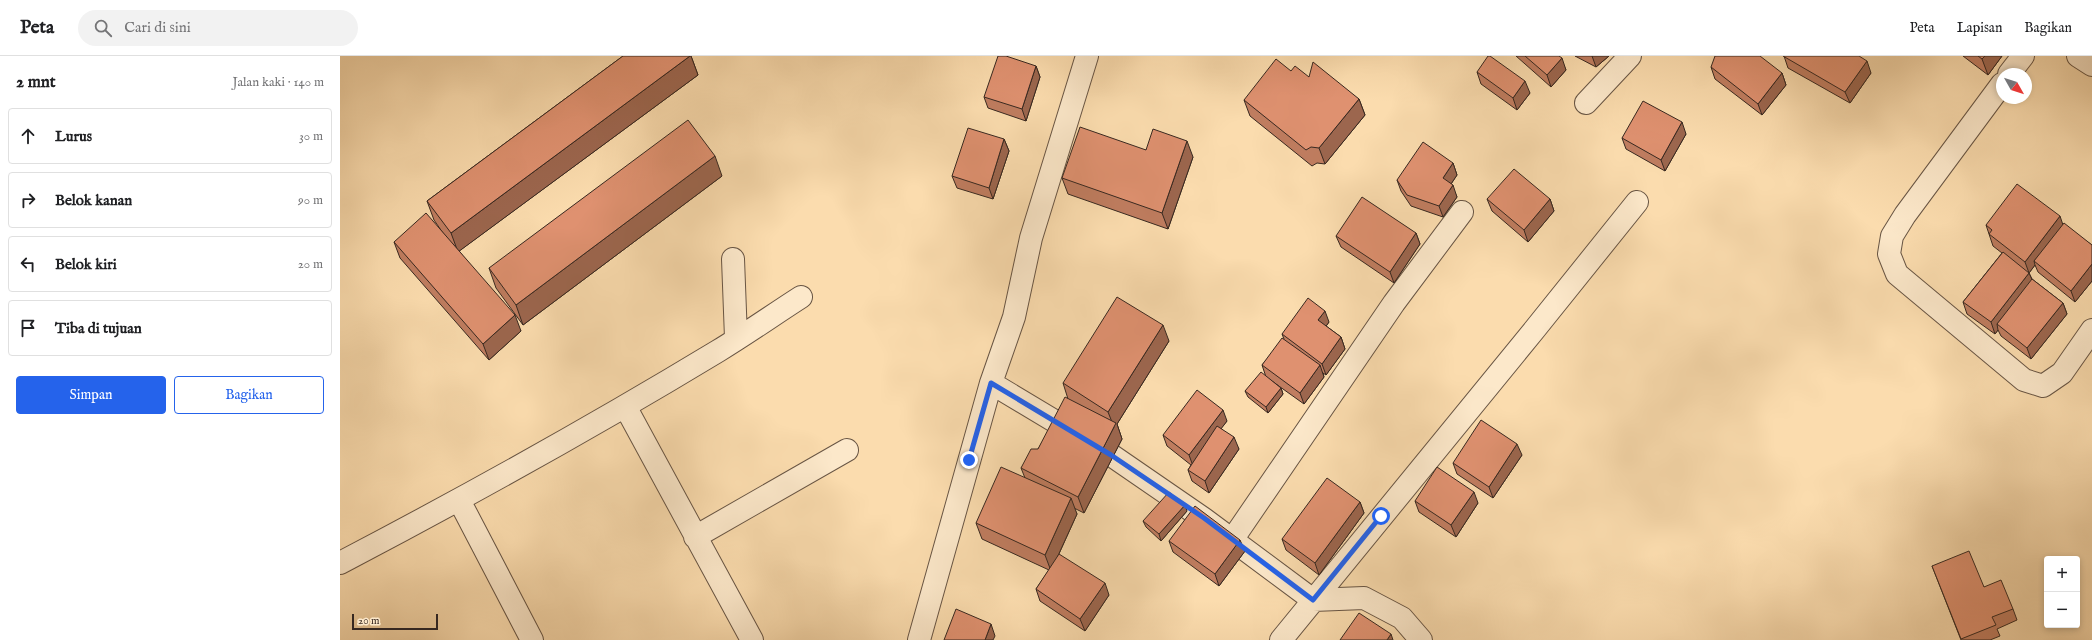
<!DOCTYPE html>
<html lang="id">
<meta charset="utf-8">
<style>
:root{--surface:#fff;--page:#f2f2f2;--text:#202124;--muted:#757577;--line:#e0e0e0;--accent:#2563eb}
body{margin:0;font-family:"IM FELL English",serif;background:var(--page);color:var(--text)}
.controls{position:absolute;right:12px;bottom:12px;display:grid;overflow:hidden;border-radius:4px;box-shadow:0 2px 6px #0003}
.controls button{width:36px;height:36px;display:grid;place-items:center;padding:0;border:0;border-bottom:1px solid var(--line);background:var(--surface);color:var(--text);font:20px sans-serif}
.compass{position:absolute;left:1656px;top:12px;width:36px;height:36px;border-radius:50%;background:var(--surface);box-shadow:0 2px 6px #0003;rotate:129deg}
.scale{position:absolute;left:12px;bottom:10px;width:86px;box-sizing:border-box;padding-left:4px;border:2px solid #372820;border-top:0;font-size:11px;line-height:14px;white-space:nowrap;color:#372820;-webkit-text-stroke:3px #fce8ca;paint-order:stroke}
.stop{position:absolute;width:12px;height:12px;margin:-9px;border:3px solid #2563eb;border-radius:50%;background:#fff}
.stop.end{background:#2563eb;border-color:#fff;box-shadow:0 1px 4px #0008}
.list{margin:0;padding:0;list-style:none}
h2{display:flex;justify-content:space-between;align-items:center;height:52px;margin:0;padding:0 16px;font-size:17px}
h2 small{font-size:13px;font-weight:400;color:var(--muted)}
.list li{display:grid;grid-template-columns:26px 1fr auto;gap:12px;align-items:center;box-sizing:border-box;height:56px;margin:0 8px 8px;padding:0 8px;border:1px solid var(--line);border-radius:4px}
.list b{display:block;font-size:15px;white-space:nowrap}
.list em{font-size:13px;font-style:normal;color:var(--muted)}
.actions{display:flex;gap:8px;padding:12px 16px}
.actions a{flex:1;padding:9px 0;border:1px solid var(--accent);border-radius:4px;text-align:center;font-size:14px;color:var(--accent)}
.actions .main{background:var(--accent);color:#fff}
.icon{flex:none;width:22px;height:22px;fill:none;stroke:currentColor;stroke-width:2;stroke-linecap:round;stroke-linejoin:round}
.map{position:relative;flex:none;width:1752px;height:584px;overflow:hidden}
header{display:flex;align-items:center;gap:24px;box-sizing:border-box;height:56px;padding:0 20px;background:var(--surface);border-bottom:1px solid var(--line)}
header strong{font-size:19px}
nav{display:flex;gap:22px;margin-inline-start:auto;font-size:14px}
.search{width:280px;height:36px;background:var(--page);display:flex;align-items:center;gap:10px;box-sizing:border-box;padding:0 14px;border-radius:22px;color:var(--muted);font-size:15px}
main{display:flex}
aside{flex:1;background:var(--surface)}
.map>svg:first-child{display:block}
</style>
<header>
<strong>Peta</strong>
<div class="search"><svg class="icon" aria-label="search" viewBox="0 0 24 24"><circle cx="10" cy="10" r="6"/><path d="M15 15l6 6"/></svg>Cari di sini</div>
<nav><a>Peta</a><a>Lapisan</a><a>Bagikan</a></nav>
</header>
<main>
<aside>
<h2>2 mnt<small>Jalan kaki · 140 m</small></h2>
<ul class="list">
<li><svg class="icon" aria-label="ahead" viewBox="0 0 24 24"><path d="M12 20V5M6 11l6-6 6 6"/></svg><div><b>Lurus</b></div><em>30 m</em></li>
<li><svg class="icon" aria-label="right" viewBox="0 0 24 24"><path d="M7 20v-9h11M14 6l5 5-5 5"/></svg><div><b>Belok kanan</b></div><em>90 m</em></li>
<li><svg class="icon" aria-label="left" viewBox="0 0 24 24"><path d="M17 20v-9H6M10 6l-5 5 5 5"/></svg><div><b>Belok kiri</b></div><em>20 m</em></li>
<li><svg class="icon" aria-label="arrive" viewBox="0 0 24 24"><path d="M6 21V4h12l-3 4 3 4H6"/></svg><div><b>Tiba di tujuan</b></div></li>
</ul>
<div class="actions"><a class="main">Simpan</a><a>Bagikan</a></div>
</aside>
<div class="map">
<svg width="1752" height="584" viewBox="0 0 1752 584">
<rect width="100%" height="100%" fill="#fbdcae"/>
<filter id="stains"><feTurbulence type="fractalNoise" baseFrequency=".005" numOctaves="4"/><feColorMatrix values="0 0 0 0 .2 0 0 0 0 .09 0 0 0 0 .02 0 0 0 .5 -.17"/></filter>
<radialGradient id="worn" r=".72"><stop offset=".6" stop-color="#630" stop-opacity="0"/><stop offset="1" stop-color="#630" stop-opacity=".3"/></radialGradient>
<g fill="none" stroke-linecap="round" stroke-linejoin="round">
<defs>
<path id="minor" d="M1738,0L1752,9
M1669,18L1683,0
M1662,28L1565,159L1552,180L1549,198L1557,218L1684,324L1703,330L1722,317L1752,274
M1246,47L1290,0
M393,203L396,282
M651,327L771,399L864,463L973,544L1024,542L1062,562L1081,584
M285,350L412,584
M119,444L192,584
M355,481L507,394
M892,484L1054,247L1122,156
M0,507C128,440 254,370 378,295C406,278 433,259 461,241
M579,584L651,327L674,261L691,182L747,0
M941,584L1195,273L1297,146"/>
</defs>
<use href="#minor" stroke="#685544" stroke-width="24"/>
<use href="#minor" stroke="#fce8ca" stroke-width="22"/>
</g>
<path fill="#c07d60" stroke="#372820" d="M283,0H351L358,19L119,195L181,275L149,304L60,202L54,186L105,180L94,164L87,145Z
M1176,0H1219L1226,14L1211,31Z
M1235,0H1269L1256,11Z
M1444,0L1531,17L1510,47L1448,12Z
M1623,0H1662L1648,19Z
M696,10L700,21L686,65L648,52L644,41Z
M1371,11L1442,17L1446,29L1422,59L1375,23Z
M1137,16L1190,37L1177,54L1141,28Z
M969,21L1019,43L1025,59L985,108L977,107L972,110L910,60L904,44Z
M1346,78L1325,115L1286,93L1282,82Z
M664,83L669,95L653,143L617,132L612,120Z
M806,94L853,101L828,173L728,138L722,122Z
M1113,107L1117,119L1111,128L1117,141L1103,161L1071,150L1061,135L1057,124Z
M382,120L183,269L156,232L149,212Z
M1147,143H1210L1214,155L1188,186L1152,155Z
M1646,169H1723L1752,189V225L1735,246L1698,216L1695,209L1689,217L1692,223L1723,247L1727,258L1691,303L1661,280L1658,274L1655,278L1627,258L1623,246L1662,197L1653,190Z
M1076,177L1080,188L1054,227L1001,191L996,180Z
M989,266L986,270L1001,281L1005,293L986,319L983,317L984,321L964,348L929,323L941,332L943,338L928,357L908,341L905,335L926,321L922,309L944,283L942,278Z
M829,285L777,368L782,383L744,457L734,452L737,458L718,500L769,539L745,575L700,545L696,533L709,514L642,483L636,467L685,422L681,412L698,393L728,343L723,327Z
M887,365L881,372L899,393L869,437L852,425L848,414L851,409L827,390L823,379Z
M1182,399L1153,442L1117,418L1113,407Z
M1075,445L1138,447L1116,481L1079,456Z
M1020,446L1024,457L979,519L946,494L942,483Z
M847,455L821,485L806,471L803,465Z
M829,485L905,495L879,530L833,496Z
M1592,510L1644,531L1673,553L1677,564L1657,573L1660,580L1650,584H1621Z"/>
<path fill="#9c664e" stroke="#372820" d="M350,0H351L358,19L118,196L111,177Z
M1252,0H1269L1256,11Z
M1645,0H1662L1648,19L1642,3Z
M1222,2L1226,14L1211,31L1207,19Z
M1527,5L1531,17L1510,47L1505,36Z
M696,10L700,21L686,65L682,53Z
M1442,17L1446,29L1422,59L1418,48Z
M1185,25L1190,37L1177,54L1173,42Z
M1019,43L1025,59L985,108L979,92Z
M1342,66L1346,78L1325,115L1321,104Z
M664,83L669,95L653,143L649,132Z
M847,85L853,101L828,173L822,157Z
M375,100L382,120L183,269L176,249Z
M1113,107L1117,119L1107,134L1103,122Z
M1113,129L1117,141L1103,161L1099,150Z
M1210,143L1214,155L1188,186L1184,174Z
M1720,160L1724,172L1694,205L1695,209L1689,217L1694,228L1657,268L1658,274L1655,278L1651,266L1689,217L1685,206Z
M1076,177L1080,188L1054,227L1050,216Z
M1752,208V225L1735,246L1731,235Z
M1723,247L1727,258L1691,303L1687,292Z
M985,255L989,266L982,276L978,264Z
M175,259L181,275L149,304L143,288Z
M823,269L829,285L777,368L782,383L744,457L738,441L774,371L768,356Z
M1001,281L1005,293L986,319L982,308Z
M980,309L984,321L964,348L960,337Z
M941,332L943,338L928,357L926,351Z
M883,354L887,365L853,410L849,399Z
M894,381L899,393L869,437L865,425Z
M1177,388L1182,399L1153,442L1149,431Z
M1134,436L1138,447L1116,481L1111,469Z
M731,442L737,458L711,515L705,499Z
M1020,446L1024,457L979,519L975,507Z
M845,449L847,455L821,485L819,478Z
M900,484L905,495L879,530L875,518Z
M765,527L769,539L745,575L740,563Z
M651,568L655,580L653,584H645Z
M1051,578L1053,584H1047Z"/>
<path fill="#df9170" stroke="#372820" d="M283,0H350L111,177L87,145Z
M658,0H666L696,10L682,53L644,41Z
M1148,0H1150L1185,25L1173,42L1137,16Z
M1185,0H1219L1222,2L1207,19Z
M1375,0H1420L1442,17L1418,48L1371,11Z
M1443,0H1519L1527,5L1505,36Z
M1638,0H1645L1642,3Z
M936,3L951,15L955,10L969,21L973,6L1019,43L979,92L971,91L966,94L904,44Z
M1303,45L1342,66L1321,104L1282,82Z
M348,64L375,100L176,249L149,212Z
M740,71L806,94L813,73L847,85L822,157L722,122Z
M628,72L664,83L649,132L612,120Z
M1083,86L1113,107L1103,122L1113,129L1099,150L1067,139L1057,124Z
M1174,113L1210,143L1184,174L1147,143Z
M1677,128L1720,160L1685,206L1649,178L1652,174L1646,169Z
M1022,141L1076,177L1050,216L996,180Z
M86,157L175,259L143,288L54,186Z
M1724,167L1752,189V208L1731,235L1694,205Z
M1663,196L1689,217L1651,266L1623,246Z
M1692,223L1723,247L1687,292L1657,268Z
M777,241L823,269L768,356L723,327Z
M968,242L985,255L978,264L1001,281L982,308L942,278Z
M942,282L980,309L960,337L922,309Z
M921,316L941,332L926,351L905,335Z
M857,334L883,354L849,399L823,379Z
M725,341L776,367L738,441L681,412L691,393H698Z
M1141,364L1177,388L1149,431L1113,407Z
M877,370L894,381L865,425L848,414Z
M661,411L731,442L705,499L636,467Z
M1097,411L1134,436L1111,469L1075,445Z
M987,422L1020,446L975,507L942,483Z
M829,436L845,449L819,478L803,465Z
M855,450L900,484L875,518L829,485Z
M1629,495L1644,531L1661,524L1673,553L1652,561L1656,569L1621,583L1592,510Z
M719,498L765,527L740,563L696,533Z
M616,553L651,568L645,584H604Z
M1019,557L1051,578L1047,584H1000Z"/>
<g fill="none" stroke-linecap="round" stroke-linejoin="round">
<path stroke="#2563eb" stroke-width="5" d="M629,404L651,327L771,399L864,462L973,544L1041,460"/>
</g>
<rect width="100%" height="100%" filter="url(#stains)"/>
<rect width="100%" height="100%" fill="url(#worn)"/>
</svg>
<div class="controls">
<button>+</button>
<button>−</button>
</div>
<svg class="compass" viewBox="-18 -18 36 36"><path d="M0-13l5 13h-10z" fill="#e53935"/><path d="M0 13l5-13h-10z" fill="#757577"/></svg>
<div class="scale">20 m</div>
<div class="stop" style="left:1041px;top:460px"></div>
<div class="stop end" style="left:629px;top:404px"></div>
</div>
</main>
